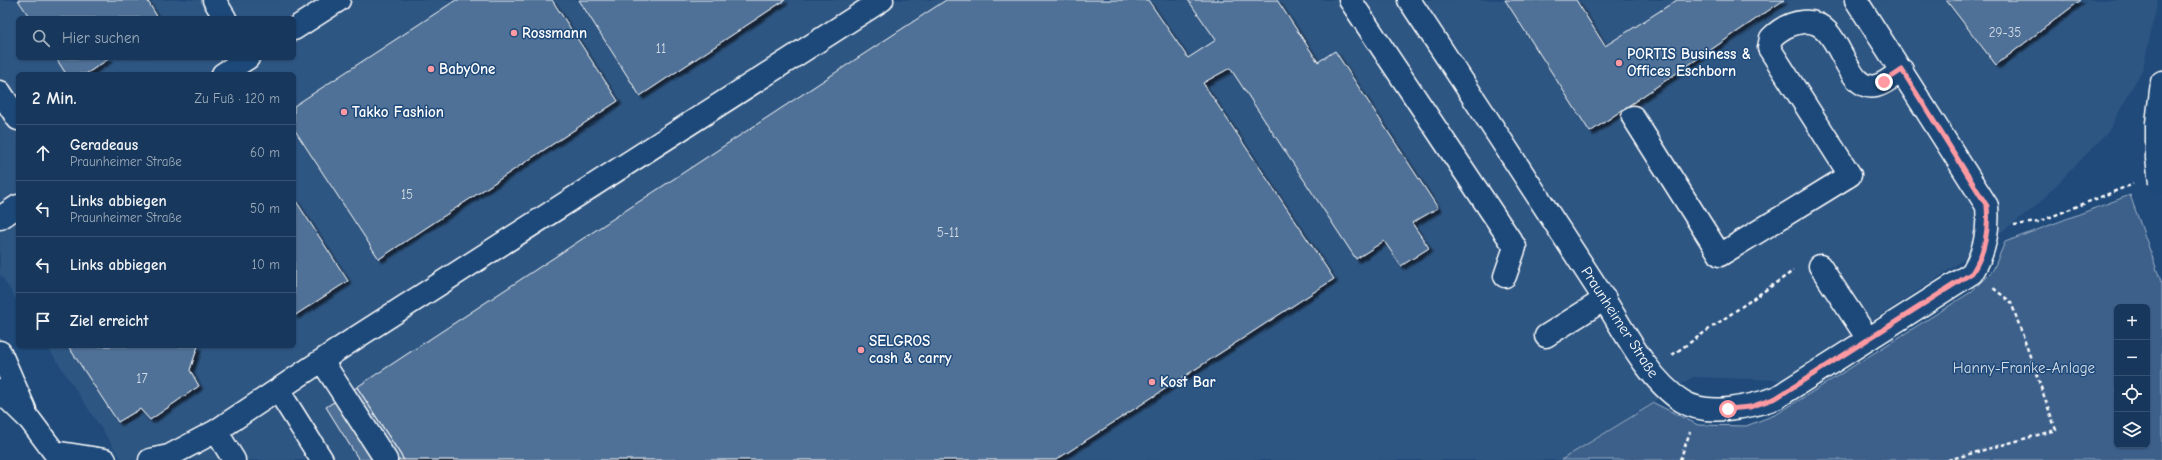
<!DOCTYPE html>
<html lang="de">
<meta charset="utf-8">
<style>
:root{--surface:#17385c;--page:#244365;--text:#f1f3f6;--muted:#9eacbb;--line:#365272}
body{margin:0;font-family:"Comic Neue",sans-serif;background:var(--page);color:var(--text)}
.controls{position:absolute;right:12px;bottom:12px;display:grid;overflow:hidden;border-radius:6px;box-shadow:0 1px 3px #0004}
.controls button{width:36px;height:36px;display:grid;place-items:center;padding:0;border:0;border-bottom:1px solid var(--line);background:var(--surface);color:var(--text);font:20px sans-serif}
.stop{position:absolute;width:12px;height:12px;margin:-9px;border:3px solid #ff9aa2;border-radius:50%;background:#fff}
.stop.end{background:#ff9aa2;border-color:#fff;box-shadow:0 1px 4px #0008}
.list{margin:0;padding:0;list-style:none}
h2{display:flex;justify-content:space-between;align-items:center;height:52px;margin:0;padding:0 16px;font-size:17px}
h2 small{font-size:13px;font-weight:400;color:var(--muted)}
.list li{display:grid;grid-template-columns:26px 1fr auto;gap:12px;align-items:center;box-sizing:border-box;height:56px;padding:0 16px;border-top:1px solid var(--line)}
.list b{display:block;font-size:15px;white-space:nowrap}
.list p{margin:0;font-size:13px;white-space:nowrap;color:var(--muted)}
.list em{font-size:13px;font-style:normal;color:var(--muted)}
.icon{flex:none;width:22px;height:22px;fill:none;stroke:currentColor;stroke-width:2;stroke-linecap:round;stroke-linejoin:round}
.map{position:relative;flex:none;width:2162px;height:460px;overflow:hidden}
.search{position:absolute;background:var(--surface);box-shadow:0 1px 3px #0004;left:16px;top:16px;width:280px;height:44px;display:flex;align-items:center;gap:10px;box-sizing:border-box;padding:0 14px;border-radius:6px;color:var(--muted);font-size:15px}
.panel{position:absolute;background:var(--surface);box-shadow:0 1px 3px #0004;left:16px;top:72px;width:280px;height:276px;border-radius:6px}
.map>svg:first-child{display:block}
</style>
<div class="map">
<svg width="2162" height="460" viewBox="0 0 2162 460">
<defs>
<filter id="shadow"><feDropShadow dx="3.5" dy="3.5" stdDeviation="1" flood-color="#0009"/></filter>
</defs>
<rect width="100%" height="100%" fill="#1f4a7a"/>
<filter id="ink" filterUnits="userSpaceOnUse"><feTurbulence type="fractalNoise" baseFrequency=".025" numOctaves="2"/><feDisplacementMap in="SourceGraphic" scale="8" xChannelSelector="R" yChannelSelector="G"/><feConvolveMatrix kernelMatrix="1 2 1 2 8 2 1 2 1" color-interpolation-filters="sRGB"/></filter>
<g filter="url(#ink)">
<path fill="#2e5683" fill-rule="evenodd" d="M0,0H2158L2143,68L2108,132L2034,208L1939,277L1781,380L1693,377L1561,460H122L47,346H294V74H18V302L0,274ZM18,18H294V58H18Z"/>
<path fill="#3c618b" stroke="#9eb0c5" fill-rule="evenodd" d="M2130,195L2162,284V460H1561L1654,403L1698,425L1746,426L1777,414L1971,292L1993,270L2005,242ZM2117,307H2147V445H2117Z"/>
<path fill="#507197" stroke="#fff" filter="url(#shadow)" d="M18,0H147L158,18H30Z
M456,0H552L618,101L379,259L294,129V106Z
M579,0H785L640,96Z
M946,0H1148L1188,58L1216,40L1188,0H1277L1318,62L1335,51L1438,208L1412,223L1429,248L1401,266L1384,241L1356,259L1230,68L1203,83L1334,279L1056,460H404L357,387Z
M1505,0H1576L1605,46L1677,0H1784L1590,132Z
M1946,0H2081L1996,65Z
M56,58H110L86,74H66Z
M294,198L348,281L294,316Z
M68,346H198L190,370L199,386L150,420L140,409L118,422Z
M357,387L404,460H359L326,407Z"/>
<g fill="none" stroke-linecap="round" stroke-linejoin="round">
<defs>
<path id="minor" d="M214,0L225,18
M1350,0L1515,247L1505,276
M1409,0C1472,95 1534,190 1596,286C1619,321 1646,379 1682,401C1706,417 1750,407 1776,398L1972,273C1985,252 1989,230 1987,206L1856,0
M294,29L339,0
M223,74L248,58
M0,92L18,119
M1633,117L1720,255L1850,175L1769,48L1771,38C1780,29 1790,23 1803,22C1843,17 1842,93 1876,86C1885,84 1895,75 1902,70
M0,218L18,206
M1820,266L1868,339
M1546,336L1605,299
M0,352L25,410
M322,361L386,460
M278,390L322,460
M0,391L30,420L60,460
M216,431L234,460
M54,452L105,460
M150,460L169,456L216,431L357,337L882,0"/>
<path id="highway" d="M2157,158V123L2162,82"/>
</defs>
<use href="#minor" stroke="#fff" stroke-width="25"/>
<use href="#highway" stroke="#fff" stroke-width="25"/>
<path stroke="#fff" stroke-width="2.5" stroke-dasharray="4 3" stroke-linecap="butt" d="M2014,225L2038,222L2133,184
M1672,355L1793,271
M1680,460L1690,432
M1948,460L2056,430L2011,302L1993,288"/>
<use href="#minor" stroke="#1f4a7a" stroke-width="22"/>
<use href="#highway" stroke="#1f4a7a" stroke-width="22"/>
<defs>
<path id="highway-bridge" d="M2157,158L2160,183"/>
</defs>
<use href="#highway-bridge" stroke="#fff" stroke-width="25" stroke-linecap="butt"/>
<use href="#highway-bridge" stroke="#1f4a7a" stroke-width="22"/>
</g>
</g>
<g fill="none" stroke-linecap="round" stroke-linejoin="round" filter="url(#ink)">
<path stroke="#ff9aa2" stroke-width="5" d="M1728,409L1750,407L1776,398L1972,273C1985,253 1989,230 1987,206L1902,70L1884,82"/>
</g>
<g fill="#ff9aa2" stroke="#1f4a7a" stroke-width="1.5">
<circle cx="514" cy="33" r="4"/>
<circle cx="1619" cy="63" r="4"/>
<circle cx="431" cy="69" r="4"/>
<circle cx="344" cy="112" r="4"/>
<circle cx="861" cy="350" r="4"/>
<circle cx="1152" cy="382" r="4"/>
</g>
<g text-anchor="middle" stroke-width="3" stroke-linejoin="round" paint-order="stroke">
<g font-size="13" fill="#d3dce5">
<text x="2005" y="37">29-35</text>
<text x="661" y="53">11</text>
<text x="407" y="199">15</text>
<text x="948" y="237">5-11</text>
<text x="142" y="383">17</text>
</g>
<g font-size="15" font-weight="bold" fill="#fff" stroke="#1f4a7a" text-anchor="start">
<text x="522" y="38">Rossmann</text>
<text x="1627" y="59">PORTIS Business &amp;<tspan x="1627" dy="17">Offices Eschborn</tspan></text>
<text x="439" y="74">BabyOne</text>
<text x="352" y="117">Takko Fashion</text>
<text x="869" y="346">SELGROS<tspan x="869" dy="17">cash &amp; carry</tspan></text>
<text x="1160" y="387">Kost Bar</text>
</g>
<g font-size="15" fill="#fff" stroke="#1f4a7a">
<text transform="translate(1620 322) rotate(57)" y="5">Praunheimer Straße</text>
</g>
<g font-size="15" fill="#d8dfe8" stroke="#1f4a7a">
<text x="2024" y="373">Hanny-Franke-Anlage</text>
</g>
</g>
</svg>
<div class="controls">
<button>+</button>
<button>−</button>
<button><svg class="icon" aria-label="locate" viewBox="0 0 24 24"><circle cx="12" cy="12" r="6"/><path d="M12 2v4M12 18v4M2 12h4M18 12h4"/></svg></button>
<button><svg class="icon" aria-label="layers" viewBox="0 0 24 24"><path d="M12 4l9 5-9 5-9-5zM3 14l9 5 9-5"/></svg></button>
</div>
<div class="stop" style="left:1728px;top:409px"></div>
<div class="stop end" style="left:1884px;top:82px"></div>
<div class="search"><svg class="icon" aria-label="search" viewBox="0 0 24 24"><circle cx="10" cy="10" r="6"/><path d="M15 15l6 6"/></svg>Hier suchen</div>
<section class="panel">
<h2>2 Min.<small>Zu Fuß · 120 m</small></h2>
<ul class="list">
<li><svg class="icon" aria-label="ahead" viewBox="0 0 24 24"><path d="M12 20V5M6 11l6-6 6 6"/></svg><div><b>Geradeaus</b><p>Praunheimer Straße</p></div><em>60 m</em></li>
<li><svg class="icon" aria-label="left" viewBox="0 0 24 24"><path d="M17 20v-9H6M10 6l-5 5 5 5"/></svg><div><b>Links abbiegen</b><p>Praunheimer Straße</p></div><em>50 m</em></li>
<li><svg class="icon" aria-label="left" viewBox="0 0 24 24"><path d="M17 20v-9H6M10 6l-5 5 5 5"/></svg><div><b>Links abbiegen</b></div><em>10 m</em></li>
<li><svg class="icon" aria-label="arrive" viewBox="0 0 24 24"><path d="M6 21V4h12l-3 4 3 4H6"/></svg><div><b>Ziel erreicht</b></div></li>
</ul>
</section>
</div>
